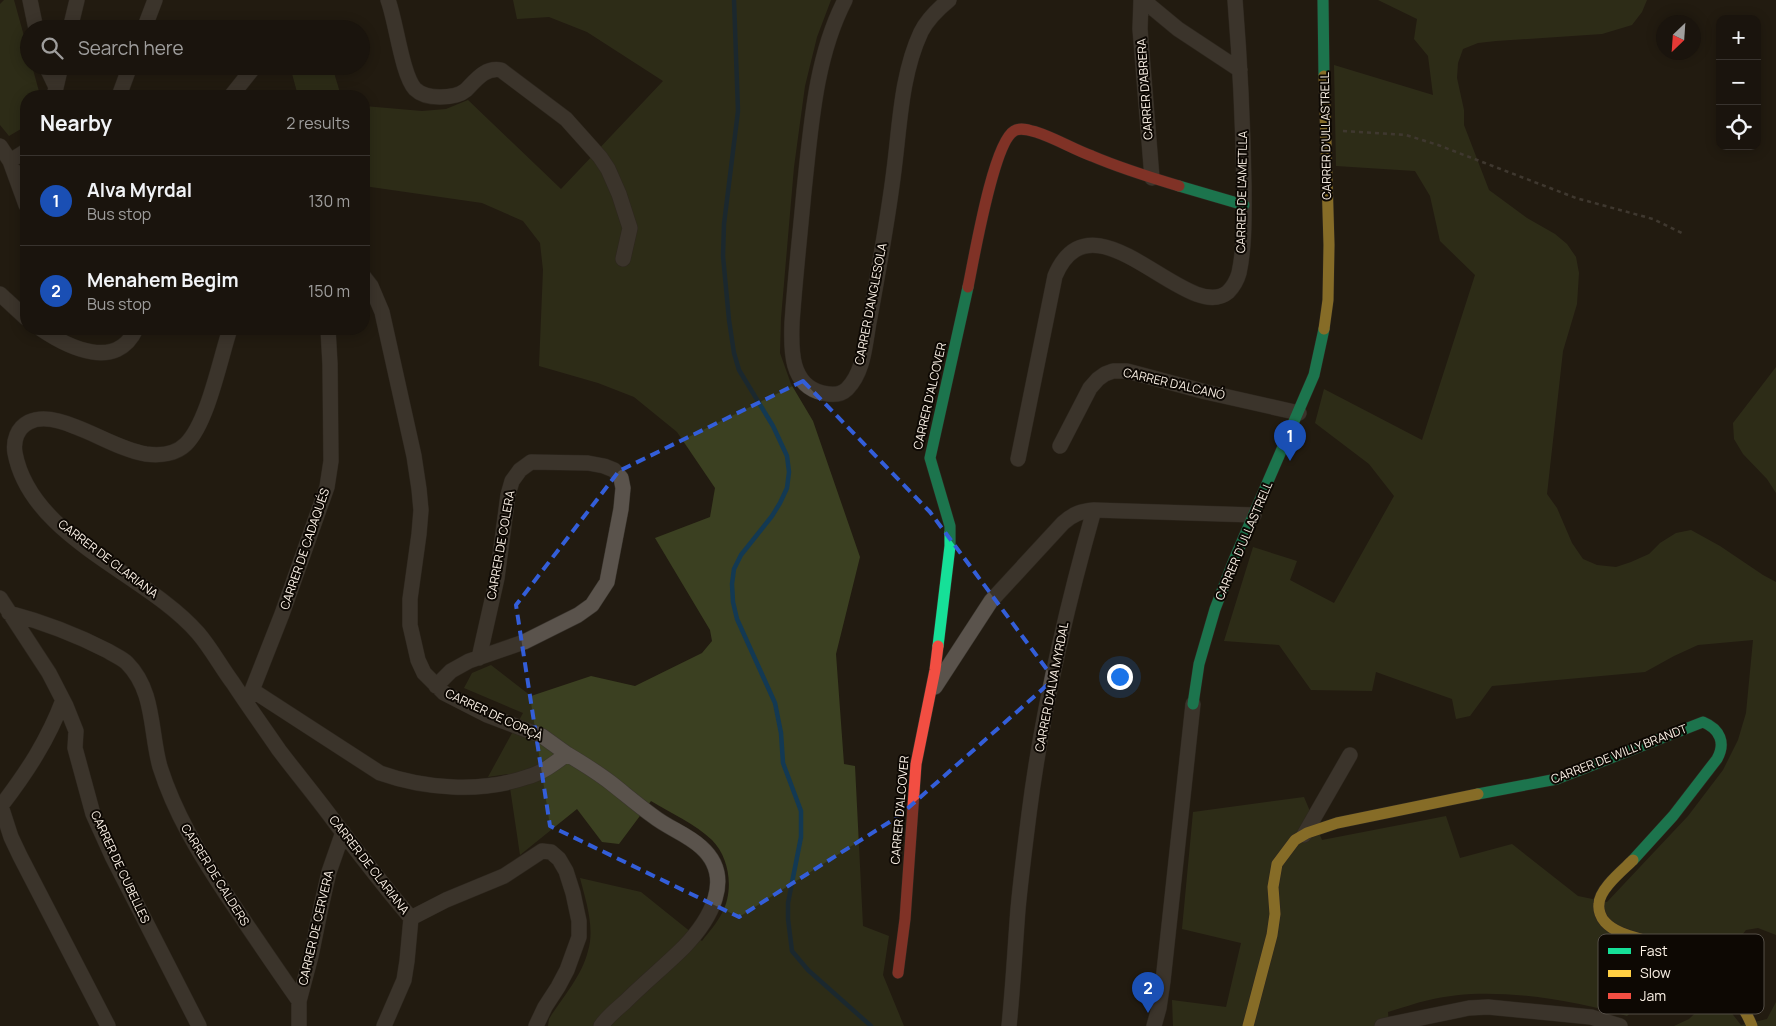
<!DOCTYPE html>
<meta charset="utf-8">
<style>
:root{--surface:#1a140d;--page:#231d16;--text:#f1f3f6;--muted:#9f9e9d;--line:#38332e;--accent:#1a73e8}
body{margin:0;font-family:Manrope,sans-serif;background:var(--page);color:var(--text)}
.controls{position:absolute;right:15px;top:15px;display:grid;overflow:hidden;border-radius:10px;box-shadow:0 2px 12px #0003}
.controls button{width:45px;height:45px;display:grid;place-items:center;padding:0;border:0;border-bottom:1px solid var(--line);background:var(--surface);color:var(--text);font:25px sans-serif}
.compass{position:absolute;left:1656px;top:15px;width:45px;height:45px;border-radius:50%;background:var(--surface);box-shadow:0 2px 12px #0003;rotate:205deg}
.you{position:absolute;left:1119px;top:676px;width:18px;height:18px;margin:-12px;border:4px solid #fff;border-radius:50%;background:#1a73e8;box-shadow:0 0 0 8px #1a73e833}
.badge{display:grid;place-items:center;width:32px;height:32px;border-radius:50%;background:var(--accent);color:#fff;font-size:16px;font-weight:700}
.pin{position:absolute;translate:-50% -41px;filter:drop-shadow(0 1px 2px #0008)}
.pin::after{content:'';position:absolute;top:26px;width:18px;height:15px;background:inherit;clip-path:polygon(0 0,100% 0,50% 100%)}
.list{margin:0;padding:0;list-style:none}
h2{display:flex;justify-content:space-between;align-items:center;height:65px;margin:0;padding:0 20px;font-size:21px}
h2 small{font-size:16px;font-weight:400;color:var(--muted)}
.list li{display:grid;grid-template-columns:32px 1fr auto;gap:15px;align-items:center;box-sizing:border-box;height:90px;padding:0 20px;border-top:1px solid var(--line)}
.list b{display:block;font-size:19px;white-space:nowrap}
.list p{margin:0;font-size:16px;white-space:nowrap;color:var(--muted)}
.list em{font-size:16px;font-style:normal;color:var(--muted)}
.icon{flex:none;width:28px;height:28px;fill:none;stroke:currentColor;stroke-width:2;stroke-linecap:round;stroke-linejoin:round}
.map{position:relative;flex:none;width:1776px;height:1026px;overflow:hidden}
.search{position:absolute;background:var(--surface);box-shadow:0 2px 12px #0003;left:20px;top:20px;width:350px;height:55px;display:flex;align-items:center;gap:12px;box-sizing:border-box;padding:0 18px;border-radius:28px;color:var(--muted);font-size:19px}
.panel{position:absolute;background:var(--surface);box-shadow:0 2px 12px #0003;left:20px;top:90px;width:350px;height:245px;border-radius:20px}
.map>svg:first-child{display:block}
</style>
<div class="map">
<svg width="1776" height="1026" viewBox="0 0 1776 1026">
<rect width="100%" height="100%" fill="#221b11"/>
<path fill="#3b4021" d="M4,0H14L29,54V66H32L40,95L26,96V126L9,136L0,125V4Z
M513,0H831L817,37L805,86L794,167L781,318L780,353L791,384L813,421L860,557L836,654L844,764L855,766L863,926L889,936L883,975L904,1026H548L549,1019C562,998 582,976 588,951C595,928 586,901 580,878L641,892L702,941C709,932 717,923 722,913C734,891 730,858 712,840C695,824 671,813 651,801L619,844L602,842L577,809L520,855L508,774L488,777L523,713L464,688L472,673L491,665L531,696L591,676L635,686L702,653L712,641L710,630L655,538L710,517L715,488L677,432L634,397L598,383L539,366L543,270L540,243L523,221L482,203L364,186V106L422,111L446,109L468,100L561,189L663,81L587,32L549,17L517,19Z
M1378,0H1647L1642,12L1632,25L1602,34L1496,41L1478,43L1463,49L1458,63L1457,78L1464,110V125L1489,190L1527,218L1555,234L1567,244L1576,257L1579,273L1577,304L1563,351L1547,494L1557,508L1572,543L1583,559L1597,565L1616,567L1631,562L1649,554L1660,543L1676,533L1691,530L1720,546L1763,575L1776,582V935L1758,928L1746,930L1718,965L1696,950L1627,1016C1570,999 1487,985 1429,1000C1415,1003 1402,1008 1388,1012L1389,1026H1173L1172,1000L1226,1007L1241,943L1182,929L1193,812L1304,797L1322,840L1446,816L1460,858L1512,844L1578,896L1607,902L1688,816L1723,770L1738,740L1746,713L1753,640L1698,645L1674,656L1645,672L1492,686L1470,716L1456,719L1452,699L1376,672L1372,691L1311,690L1279,645L1224,641L1253,547L1297,561L1290,580L1334,603L1394,496L1369,464L1315,423L1324,389L1422,440L1475,275L1440,241L1430,196L1415,171L1336,166L1334,65L1433,95L1428,56L1414,39L1417,19Z
M290,66H332L341,96H298Z
M1776,367V493L1767,479L1743,454L1734,439L1733,423Z
M1716,993L1741,1025L1767,1019L1776,1002V1026H1674L1689,1019Z"/>
<g fill="none" stroke-linecap="round" stroke-linejoin="round">
<path stroke="#133953" stroke-width="4.5" d="M734,0L738,111L724,224L723,256L729,320L734,353L739,370L773,426L787,456L789,472L787,488L780,503L772,516L741,555L734,569L732,584L733,602L737,619L775,703L781,733L783,763L801,811V837L788,903V919L792,951L808,970L871,1026"/>
<defs>
<path id="street" d="M30,0L36,29
M388,0C396,21 402,75 415,89C421,95 432,97 440,97C449,97 459,96 466,90C476,80 485,67 501,70L566,119L600,157L608,169L619,194L630,228L623,259
M845,0C815,58 811,127 804,191C800,235 795,279 792,323C791,349 790,386 823,393C831,395 840,396 847,389C865,371 865,341 870,317C879,268 888,219 894,170C900,124 901,75 921,32C927,20 938,9 949,0
M1141,0L1140,29L1152,178
M1143,0L1178,29L1240,70
M70,29L77,0
M144,29L155,0
M46,66L56,87
M54,96L61,66
M119,96L130,66
M231,96L255,66
M0,146L10,161L26,205
M10,161L26,151
M0,294L26,318
M41,329C69,348 117,371 136,329
M230,329C220,359 208,422 186,444C176,454 160,456 146,454C122,450 98,435 76,427C62,421 43,415 29,422C17,428 13,441 15,453C31,538 146,573 198,633C211,648 221,667 233,683C248,706 264,728 279,750C298,775 318,799 337,825C361,856 385,888 411,918
M1060,446L1090,388L1098,379L1105,374L1113,371H1127L1206,392L1299,413
M1018,459L1055,276C1093,186 1188,326 1228,292C1233,287 1237,280 1239,273C1245,245 1244,214 1244,186C1243,124 1240,62 1235,0
M0,598L49,673L66,706L76,731L75,748L93,814L112,856L199,1026
M9,613C43,622 77,635 108,651C114,655 122,658 127,663C155,691 150,732 160,767C175,814 199,853 226,894C250,930 274,965 299,1001
M436,686L451,671L469,661L524,642L578,615L592,605L607,582L621,509L623,488L621,478L614,470L604,466L588,463L531,462L520,470L512,481L508,495L497,578L479,658
M935,687L991,601L1063,523C1073,514 1081,511 1094,510
M252,690L380,773C425,789 481,793 527,777C542,773 555,763 567,754L542,736L487,715L444,693L424,673L418,660L410,625V599L419,534L421,510L419,489L414,456L382,312L371,286L364,277
M249,698L282,614L327,487L331,461L330,364L328,329
M567,754C582,763 597,772 611,783C625,794 639,806 653,816C668,828 687,834 701,847C736,878 709,921 684,947C665,966 644,983 625,1002C617,1009 607,1017 601,1026
M0,803L11,837L20,856L108,1026
M1,806C27,772 48,740 63,700
M1304,835L1350,755
M411,918L446,900L504,876L542,851L551,852L559,859L566,871L573,893L579,921V937L567,970L558,987L545,1007L536,1026
M299,1026V1001L311,956L321,907L329,872L343,832
M384,1026L404,980L407,961L411,918
M1009,1026C1013,987 1015,948 1018,909C1021,877 1025,846 1029,814C1042,711 1066,609 1094,510L1254,515
M1154,1026L1159,1008L1163,981L1193,704
M1382,1026L1469,1008L1488,1007L1591,1017L1620,1026"/>
<path id="fast" d="M1323,0L1324,76
M1179,186L1244,205
M938,646L950,546V526L930,458L968,287
M1193,704L1199,664L1215,609L1234,560L1314,375L1324,329
M1478,794L1557,779L1703,722C1720,729 1726,743 1717,759L1673,816L1633,860"/>
<path id="slow" d="M1324,76L1329,245L1328,300L1324,329
M1633,860C1623,870 1599,889 1599,904C1598,910 1601,918 1605,922C1616,934 1635,937 1650,942C1666,948 1684,954 1699,963C1722,976 1742,1001 1752,1026
M1248,1026L1272,935L1275,914L1273,887L1277,864L1295,840L1307,833L1337,823L1478,794"/>
<path id="jam" d="M968,287C974,259 993,143 1014,131C1020,127 1029,130 1036,132C1055,138 1073,149 1092,156C1120,168 1149,177 1179,186
M898,973L905,919L916,764L935,670L938,646"/>
</defs>
<use href="#street" stroke="#3a352e" stroke-width="16"/>
<use href="#fast" stroke="#3a352e" stroke-width="12"/>
<use href="#slow" stroke="#3a352e" stroke-width="12"/>
<use href="#jam" stroke="#3a352e" stroke-width="12"/>
<path stroke="#625c56" stroke-width="2.5" stroke-dasharray="4 4" stroke-linecap="butt" d="M1343,131L1406,135L1438,145L1576,198L1653,219L1684,234"/>
<use href="#street" stroke="#5a534c" stroke-width="15"/>
<use href="#fast" stroke="#16e098" stroke-width="11"/>
<use href="#slow" stroke="#ffcf43" stroke-width="11"/>
<use href="#jam" stroke="#f24e42" stroke-width="11"/>
</g>
<path d="M0 0H1776V1026H0ZM803,381L930,512L1054,679L899,816L739,917L550,826L516,605L619,471Z" fill="#221b11" fill-opacity=".55" fill-rule="evenodd"/>
<path fill="none" stroke="#335ed9" stroke-width="4" stroke-dasharray="10 6" stroke-linejoin="round" d="M803,381L930,512L1054,679L899,816L739,917L550,826L516,605L619,471Z"/>
<g text-anchor="middle" stroke-width="4" stroke-linejoin="round" paint-order="stroke">
<g font-size="12" fill="#fbf1e6" stroke="#0d0803">
<text transform="translate(1145 89) rotate(-94)" y="4">CARRER D'ABRERA</text>
<text transform="translate(1326 136) rotate(-91)" y="4">CARRER D'ULLASTRELL</text>
<text transform="translate(1242 192) rotate(-89)" y="4">CARRER DE L'AMETLLA</text>
<text transform="translate(871 304) rotate(-79)" y="4">CARRER D'ANGLESOLA</text>
<text transform="translate(1174 384) rotate(13)" y="4">CARRER D'ALCANÓ</text>
<text transform="translate(930 396) rotate(-77)" y="4">CARRER D'ALCOVER</text>
<text transform="translate(1244 541) rotate(-67)" y="4">CARRER D'ULLASTRELL</text>
<text transform="translate(501 545) rotate(-80)" y="4">CARRER DE COLERA</text>
<text transform="translate(305 549) rotate(-71)" y="4">CARRER DE CADAQUÉS</text>
<text transform="translate(108 559) rotate(37)" y="4">CARRER DE CLARIANA</text>
<text transform="translate(1052 687) rotate(-79)" y="4">CARRER D'ALVA MYRDAL</text>
<text transform="translate(494 715) rotate(25)" y="4">CARRER DE CORÇÀ</text>
<text transform="translate(1619 754) rotate(-21)" y="4">CARRER DE WILLY BRANDT</text>
<text transform="translate(900 810) rotate(-85)" y="4">CARRER D'ALCOVER</text>
<text transform="translate(369 865) rotate(52)" y="4">CARRER DE CLARIANA</text>
<text transform="translate(120 867) rotate(65)" y="4">CARRER DE CUBELLES</text>
<text transform="translate(215 875) rotate(58)" y="4">CARRER DE CALDERS</text>
<text transform="translate(316 928) rotate(-77)" y="4">CARRER DE CERVERA</text>
</g>
</g>
<rect x="1598" y="934" width="166" height="80" rx="8" fill="#0d0803" stroke="#544e47" stroke-width="1"/>
<rect x="1608" y="948" width="23" height="6" fill="#16e098"/>
<rect x="1608" y="970" width="23" height="7" fill="#ffcf43"/>
<rect x="1608" y="993" width="23" height="6" fill="#f24e42"/>
<g font-size="14" fill="#fbf1e6">
<text x="1640" y="956">Fast</text>
<text x="1640" y="978">Slow</text>
<text x="1640" y="1001">Jam</text>
</g>
</svg>
<div class="controls">
<button>+</button>
<button>−</button>
<button><svg class="icon" aria-label="locate" viewBox="0 0 24 24"><circle cx="12" cy="12" r="6"/><path d="M12 2v4M12 18v4M2 12h4M18 12h4"/></svg></button>
</div>
<svg class="compass" viewBox="-18 -18 36 36"><path d="M0-13l5 13h-10z" fill="#e53935"/><path d="M0 13l5-13h-10z" fill="#9f9e9d"/></svg>
<div class="you"></div>
<div class="pin badge" style="left:1290px;top:461px;background:#1a4fb4">1</div>
<div class="pin badge" style="left:1148px;top:1013px;background:#1a4fb4">2</div>
<div class="search"><svg class="icon" aria-label="search" viewBox="0 0 24 24"><circle cx="10" cy="10" r="6"/><path d="M15 15l6 6"/></svg>Search here</div>
<section class="panel">
<h2>Nearby<small>2 results</small></h2>
<ul class="list">
<li><span class="badge" style="background:#1a4fb4">1</span><div><b>Alva Myrdal</b><p>Bus stop</p></div><em>130 m</em></li>
<li><span class="badge" style="background:#1a4fb4">2</span><div><b>Menahem Begim</b><p>Bus stop</p></div><em>150 m</em></li>
</ul>
</section>
</div>
